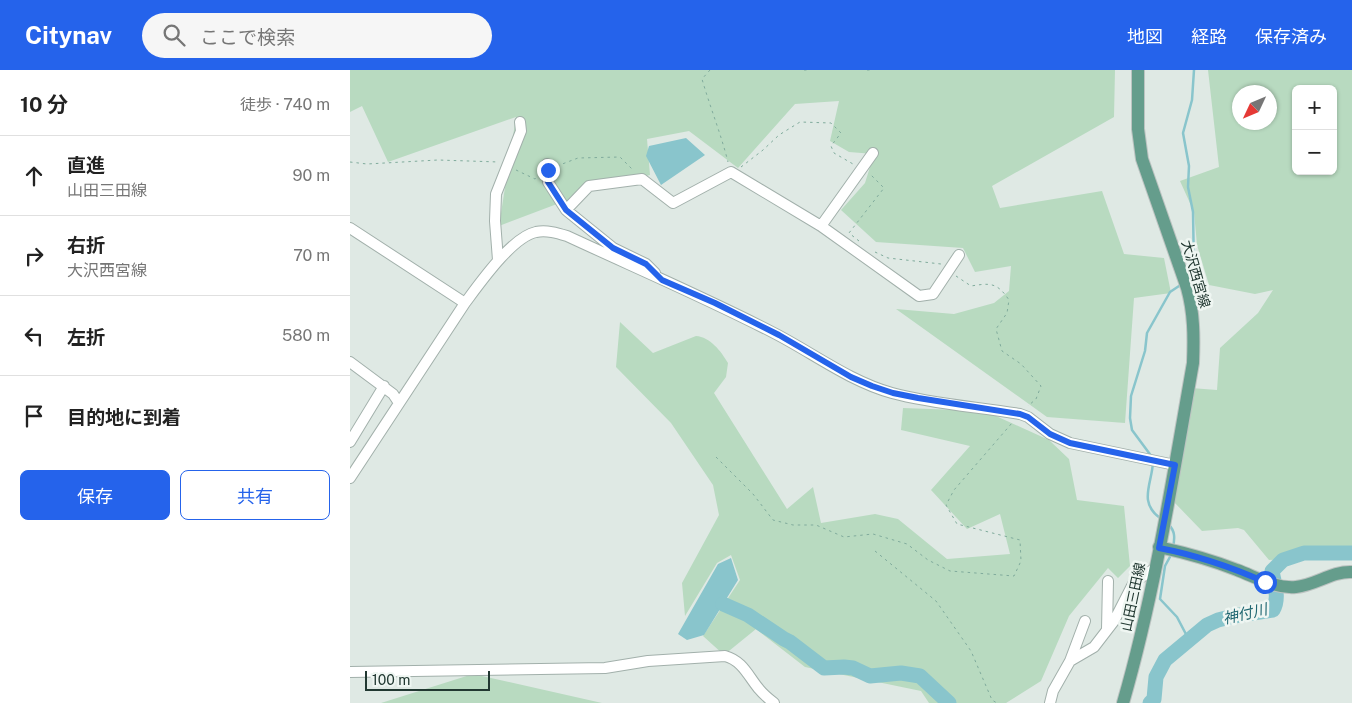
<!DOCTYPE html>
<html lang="ja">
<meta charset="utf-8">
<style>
:root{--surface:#fff;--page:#f6f6f6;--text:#222;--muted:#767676;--line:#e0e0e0;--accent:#2563eb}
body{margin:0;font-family:"Public Sans","Noto Sans JP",sans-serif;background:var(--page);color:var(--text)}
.controls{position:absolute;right:15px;top:15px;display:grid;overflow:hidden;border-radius:8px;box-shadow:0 1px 4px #0004}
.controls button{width:45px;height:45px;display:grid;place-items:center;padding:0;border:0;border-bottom:1px solid var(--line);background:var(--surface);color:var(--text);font:25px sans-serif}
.compass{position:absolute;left:882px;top:15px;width:45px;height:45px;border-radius:50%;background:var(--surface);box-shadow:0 1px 4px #0004;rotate:226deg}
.scale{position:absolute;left:15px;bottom:12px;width:125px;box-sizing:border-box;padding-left:5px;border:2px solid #213831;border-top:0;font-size:14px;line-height:18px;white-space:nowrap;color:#213831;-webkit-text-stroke:4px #eff6f2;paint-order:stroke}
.stop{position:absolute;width:15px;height:15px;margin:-11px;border:4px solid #2563eb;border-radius:50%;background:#fff}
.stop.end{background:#2563eb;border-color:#fff;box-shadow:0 1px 5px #0008}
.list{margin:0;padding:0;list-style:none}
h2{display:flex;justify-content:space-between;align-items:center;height:65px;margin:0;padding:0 20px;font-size:21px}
h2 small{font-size:16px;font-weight:400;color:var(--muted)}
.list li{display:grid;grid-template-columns:32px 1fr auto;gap:15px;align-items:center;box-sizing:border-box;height:80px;padding:0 20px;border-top:1px solid var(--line)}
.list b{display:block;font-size:19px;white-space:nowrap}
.list p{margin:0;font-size:16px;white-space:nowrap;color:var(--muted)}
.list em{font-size:16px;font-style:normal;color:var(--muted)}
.actions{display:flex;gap:10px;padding:15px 20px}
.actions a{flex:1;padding:11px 0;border:1px solid var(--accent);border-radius:8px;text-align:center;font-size:18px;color:var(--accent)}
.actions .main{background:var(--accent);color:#fff}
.icon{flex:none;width:28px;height:28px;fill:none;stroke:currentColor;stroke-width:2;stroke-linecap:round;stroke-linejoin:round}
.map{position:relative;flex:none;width:1002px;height:633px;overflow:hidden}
header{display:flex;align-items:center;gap:30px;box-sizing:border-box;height:70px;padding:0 25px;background:var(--accent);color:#fff}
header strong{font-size:24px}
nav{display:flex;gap:28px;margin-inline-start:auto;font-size:18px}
.search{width:350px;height:45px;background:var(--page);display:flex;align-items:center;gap:12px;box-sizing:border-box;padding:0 18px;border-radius:28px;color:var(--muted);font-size:19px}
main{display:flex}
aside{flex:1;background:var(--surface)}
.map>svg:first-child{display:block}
</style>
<header>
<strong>Citynav</strong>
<div class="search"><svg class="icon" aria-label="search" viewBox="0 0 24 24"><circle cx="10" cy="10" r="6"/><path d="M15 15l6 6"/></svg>ここで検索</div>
<nav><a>地図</a><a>経路</a><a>保存済み</a></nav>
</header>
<main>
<aside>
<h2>10 分<small>徒歩 · 740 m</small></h2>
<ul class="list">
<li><svg class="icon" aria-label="ahead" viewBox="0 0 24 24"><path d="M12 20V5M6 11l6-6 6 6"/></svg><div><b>直進</b><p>山田三田線</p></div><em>90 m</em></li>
<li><svg class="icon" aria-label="right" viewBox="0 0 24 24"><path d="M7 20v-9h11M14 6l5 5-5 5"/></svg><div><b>右折</b><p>大沢西宮線</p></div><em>70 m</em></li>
<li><svg class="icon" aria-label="left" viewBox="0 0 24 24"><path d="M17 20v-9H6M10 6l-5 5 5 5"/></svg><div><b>左折</b></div><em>580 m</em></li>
<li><svg class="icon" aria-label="arrive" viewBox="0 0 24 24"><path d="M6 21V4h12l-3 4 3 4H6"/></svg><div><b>目的地に到着</b></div></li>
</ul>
<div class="actions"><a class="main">保存</a><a>共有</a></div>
</aside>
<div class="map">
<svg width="1002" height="633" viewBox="0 0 1002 633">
<rect width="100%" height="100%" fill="#dfe9e4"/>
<path fill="#b8dac0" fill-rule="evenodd" d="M0,0H765L764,47L642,116L650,138L752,121L774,184L814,188L821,223L784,228L775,353L697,347L546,239L604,244L644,233L659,221L661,196L625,202L613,178L526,172L491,140L515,113L524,84L499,82L480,71L489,31L445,34L388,98L339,61L297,69L300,105L244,120L149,156L166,47L38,92L12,36L0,42Z
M858,0H1002V484L919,490L894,460L888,458L852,461L824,432L841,318L867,320L870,278L908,243L923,220L905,224L859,215L847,175L844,142L830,111L869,97ZM946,19H983V101H946ZM889,22H919V52H889Z
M270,252L303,283L346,266C360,267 371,281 378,293L376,307L364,323L437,439L463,417L471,453L525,444L548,449L597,489L660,484L650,444L617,459L581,420L620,376L551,360L553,338L635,341L699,370L719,389L727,430L774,436L780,496L768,508L758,498L719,546L691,611L656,633H579L571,621L455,597L406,559L374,585L353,566L390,510L381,485L367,493L335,546L332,513L369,445L363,415L321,353L266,297Z
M123,604L252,633H31Z"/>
<path fill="#89c5cc" d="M336,68L355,85L311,115L296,86L299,76Z
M381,488L388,510L354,565L337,570L328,564L368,494Z"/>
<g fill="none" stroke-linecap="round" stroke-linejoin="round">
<path stroke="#89c5cc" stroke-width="2.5" d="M838,209L843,206L844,199L843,142L838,117L839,96L833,63L842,30L844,0
M802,387L782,360L780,348L781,326L795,281L797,263L820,222L832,214
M803,392C802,414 788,432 810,448
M819,455C825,461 825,468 823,477
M821,485L815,496L810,529L827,547L839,570"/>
<path stroke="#89c5cc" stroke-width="15" d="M373,534L398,545L434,569L440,572L474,598L494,597L503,598L520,606L551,603L570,606L599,633
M800,633L804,629L806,607L815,590L857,555L868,550L884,546L923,540C930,528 924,513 922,501L933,490L954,483H1002"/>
<defs>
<path id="minor" d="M523,83L471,156L569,226L583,224L609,185
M197,94L198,112L216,140
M0,158L115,233L0,408
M148,190L145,151L146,124L171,61L170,52
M305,203L296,194L263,178L216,140L239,116L292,109L323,133L381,102L471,156
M115,233C130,213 162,167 186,162C197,160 207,163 217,166C286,198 356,228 424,263C463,283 499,311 542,323C582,334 629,337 670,344L678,347L700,364L720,373L825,395
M0,292L43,324L49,333
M0,372L34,316
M757,559L758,511
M720,591L735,551
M0,602L255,598L298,591L375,586C393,591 398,606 409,619C413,624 419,629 424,633
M700,633L703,621L720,591L744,577L764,551L784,512L804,499"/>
<path id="major" d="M809,477C836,483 862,490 887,500C906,507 925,519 946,517C966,515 982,501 1002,502
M773,633C805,522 823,406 843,293C844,267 844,243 837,218L792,89L788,59V0"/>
</defs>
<use href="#minor" stroke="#a2b0ab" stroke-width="12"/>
<use href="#major" stroke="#bcc3c1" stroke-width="14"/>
<path stroke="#80ab9c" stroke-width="1" stroke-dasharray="2.5 4" stroke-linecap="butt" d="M360,0L352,9C360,37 371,64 378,92
M454,0H459
M517,0H523
M0,92L17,94L88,90L149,92
M207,96L228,88L270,87L284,101
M391,97L413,80L429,65L450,52L481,53L491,63L481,76L484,83L503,94
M166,100L185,109L189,106
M509,171L499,163L534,118L520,104
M525,182L538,188L591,194
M606,206L621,216C640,213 647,212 659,230L657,243L646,259L652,281L671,294L691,316L686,329L678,336
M366,387L403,424L423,450L443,455H466L494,467L523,464L557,474L578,490L600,501L664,506L671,491L670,470L607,454L596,435L604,420L662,353
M525,481L586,531L621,581L642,630L647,633"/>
<use href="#minor" stroke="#fff" stroke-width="10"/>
<use href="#major" stroke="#659d8c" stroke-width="12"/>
</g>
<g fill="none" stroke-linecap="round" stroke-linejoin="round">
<path stroke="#2563eb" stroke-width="6" d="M198,100V112L216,140L263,178L296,194L312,210L365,233L429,265L501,307L522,316L543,323L568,328L670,344L678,347L700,364L720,373L825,395L809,478C846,485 881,497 915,512"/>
</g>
<g text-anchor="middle" stroke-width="5" stroke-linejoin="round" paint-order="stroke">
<g font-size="14" fill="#213831" stroke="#eff6f2">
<text transform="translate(846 204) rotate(74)" y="5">大沢西宮線</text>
<text transform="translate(783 527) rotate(-78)" y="5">山田三田線</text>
</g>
<g font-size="15" font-style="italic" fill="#1f6670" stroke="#eff6f2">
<text transform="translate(895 544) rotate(-13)" y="5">神付川</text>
</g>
</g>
</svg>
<div class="controls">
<button>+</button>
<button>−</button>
</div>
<svg class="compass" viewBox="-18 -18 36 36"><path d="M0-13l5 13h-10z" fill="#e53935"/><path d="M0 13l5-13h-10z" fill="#767676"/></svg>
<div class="scale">100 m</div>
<div class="stop" style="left:915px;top:512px"></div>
<div class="stop end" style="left:198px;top:100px"></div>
</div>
</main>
